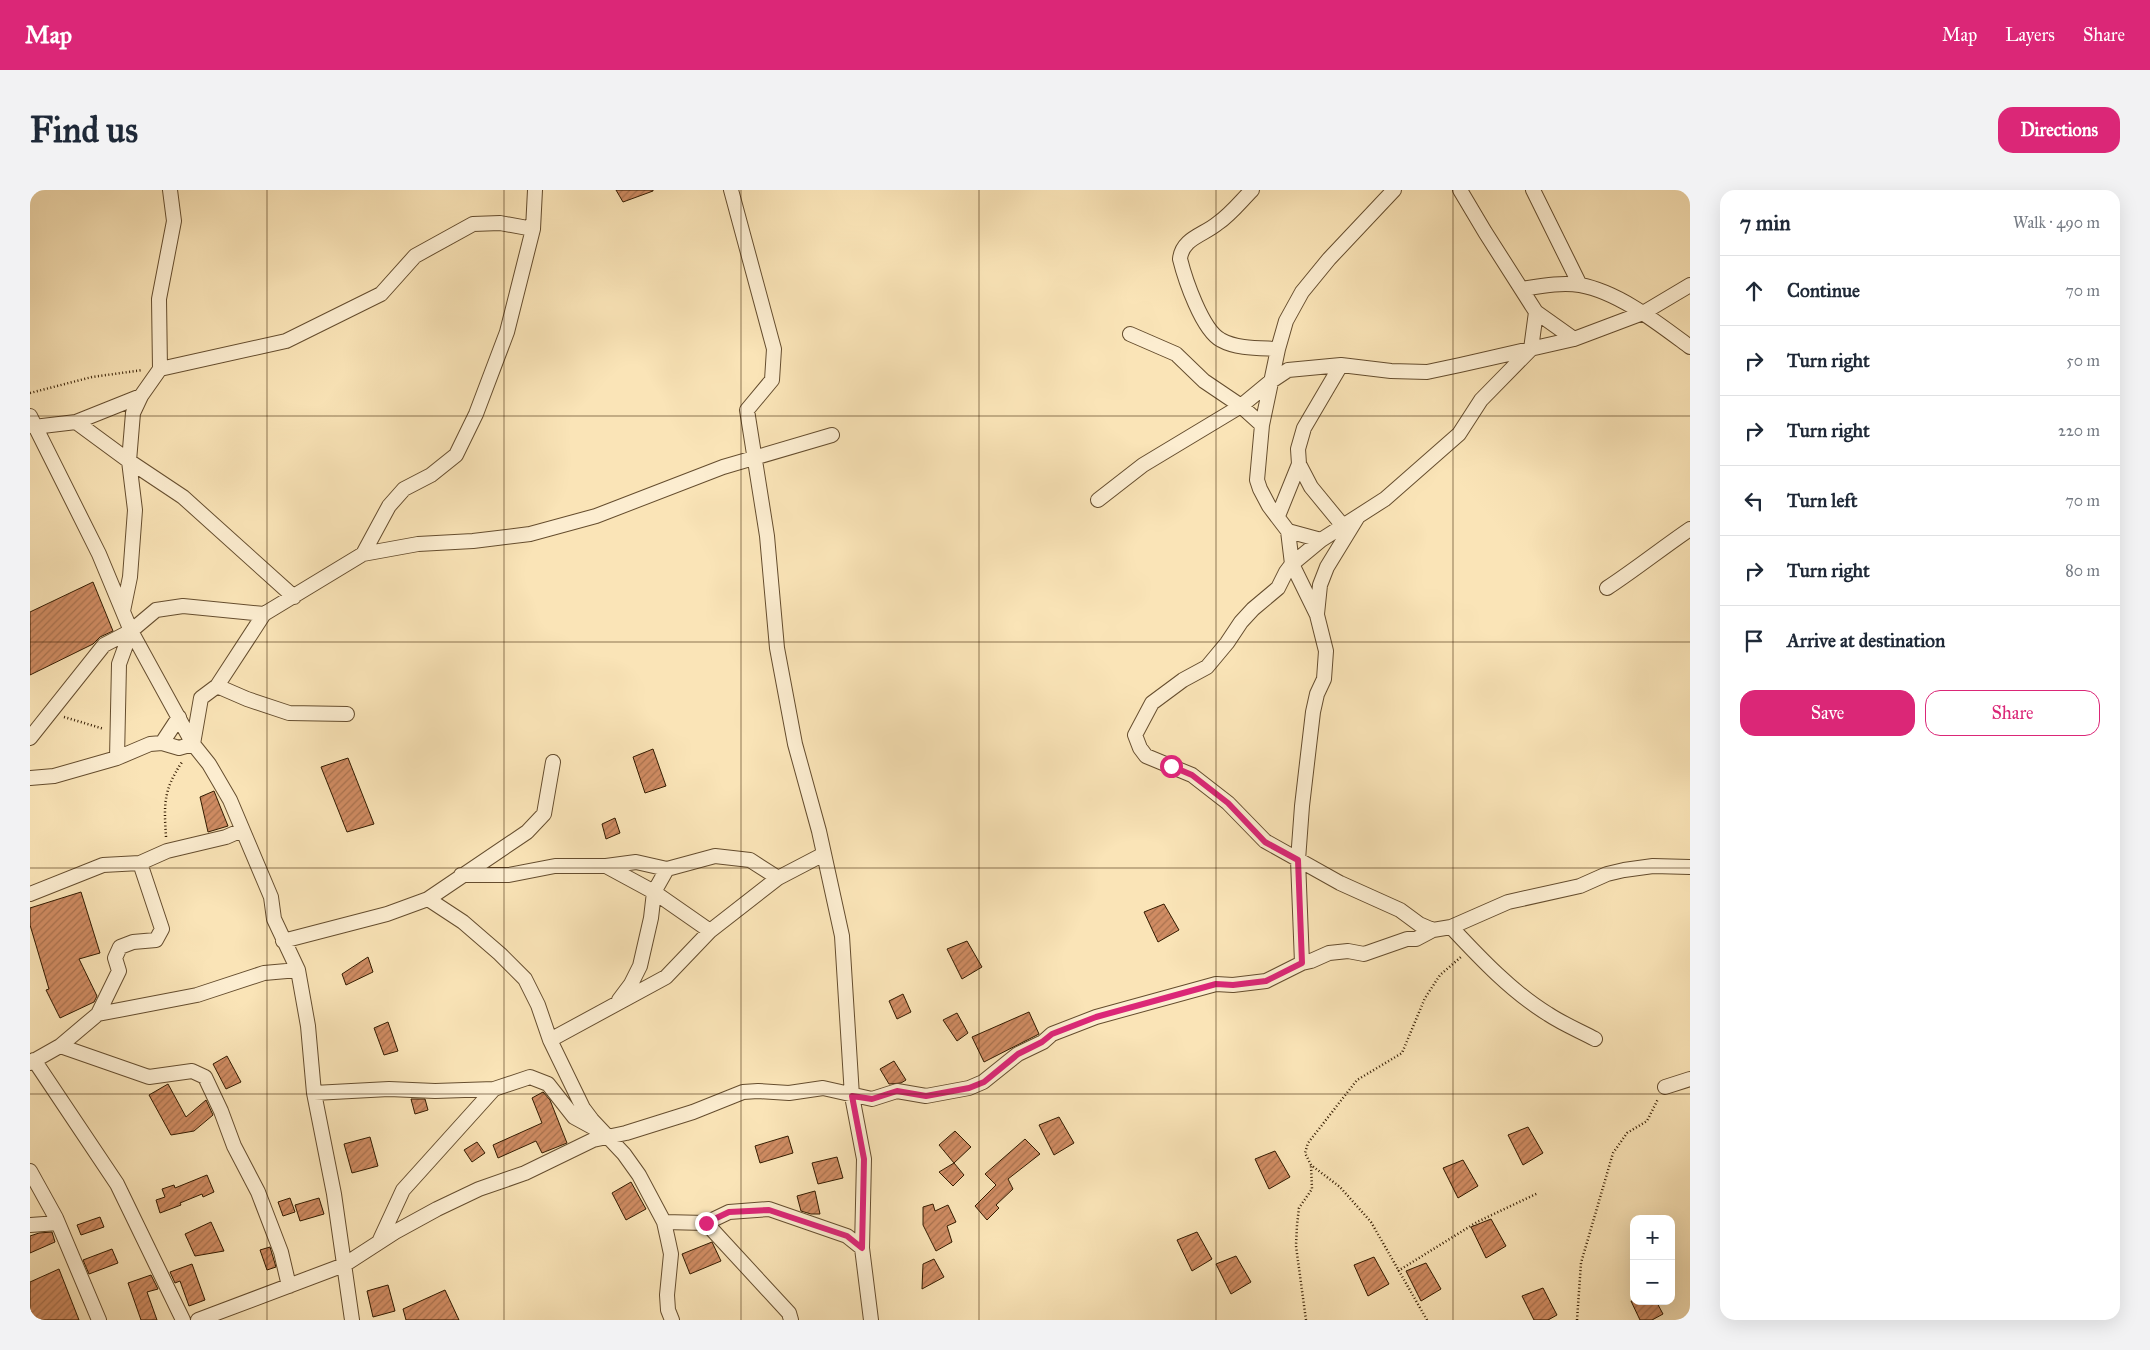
<!DOCTYPE html>
<meta charset="utf-8">
<style>
:root{--surface:#fff;--page:#f2f2f3;--text:#1f2937;--muted:#747a83;--line:#e0e1e3;--accent:#db2777}
body{margin:0;font-family:"IM FELL Great Primer",serif;background:var(--page);color:var(--text)}
.controls{position:absolute;right:15px;bottom:15px;display:grid;overflow:hidden;border-radius:10px;box-shadow:0 5px 20px #0002}
.controls button{width:45px;height:45px;display:grid;place-items:center;padding:0;border:0;border-bottom:1px solid var(--line);background:var(--surface);color:var(--text);font:25px sans-serif}
.stop{position:absolute;width:15px;height:15px;margin:-11px;border:4px solid #db2777;border-radius:50%;background:#fff}
.stop.end{background:#db2777;border-color:#fff;box-shadow:0 1px 5px #0008}
.list{margin:0;padding:0;list-style:none}
h2{display:flex;justify-content:space-between;align-items:center;height:65px;margin:0;padding:0 20px;font-size:21px}
h2 small{font-size:16px;font-weight:400;color:var(--muted)}
.list li{display:grid;grid-template-columns:32px 1fr auto;gap:15px;align-items:center;box-sizing:border-box;height:70px;padding:0 20px;border-top:1px solid var(--line)}
.list b{display:block;font-size:19px;white-space:nowrap}
.list em{font-size:16px;font-style:normal;color:var(--muted)}
.actions{display:flex;gap:10px;padding:15px 20px}
.actions a{flex:1;padding:11px 0;border:1px solid var(--accent);border-radius:15px;text-align:center;font-size:18px;color:var(--accent)}
.actions .main{background:var(--accent);color:#fff}
.icon{flex:none;width:28px;height:28px;fill:none;stroke:currentColor;stroke-width:2;stroke-linecap:round;stroke-linejoin:round}
.map{position:relative;flex:none;width:1660px;height:1130px;overflow:hidden;border-radius:15px}
header{display:flex;align-items:center;gap:30px;box-sizing:border-box;height:70px;padding:0 25px;background:var(--accent);color:#fff}
header strong{font-size:24px}
nav{display:flex;gap:28px;margin-inline-start:auto;font-size:18px}
.intro{display:flex;align-items:center;justify-content:space-between;box-sizing:border-box;height:120px;padding:0 30px}
h1{margin:0;font-size:35px}
.button{padding:12px 22px;border-radius:15px;background:var(--accent);color:#fff;font-size:18px;font-weight:700}
main{display:flex;gap:30px;padding:0 30px}
aside{flex:1;background:var(--surface);border-radius:15px;box-shadow:0 5px 20px #0002}
.map>svg:first-child{display:block}
</style>
<header>
<strong>Map</strong>
<nav><a>Map</a><a>Layers</a><a>Share</a></nav>
</header>
<div class="intro"><h1>Find us</h1><a class="button">Directions</a></div>
<main>
<div class="map">
<svg width="1660" height="1130" viewBox="0 0 1660 1130">
<defs>
<pattern id="building-hatch" width="6" height="6" patternUnits="userSpaceOnUse" patternTransform="scale(1.25)"><rect width="6" height="6" fill="#d08c63"/><path d="M-1 1l2-2M0 6l6-6M5 7l2-2" fill="none" stroke="#a9724f"/></pattern>
</defs>
<rect width="100%" height="100%" fill="#fae4b7"/>
<filter id="stains"><feTurbulence type="fractalNoise" baseFrequency=".004" numOctaves="4"/><feColorMatrix values="0 0 0 0 .2 0 0 0 0 .09 0 0 0 0 .02 0 0 0 .5 -.17"/></filter>
<radialGradient id="worn" r=".72"><stop offset=".6" stop-color="#630" stop-opacity="0"/><stop offset="1" stop-color="#630" stop-opacity=".3"/></radialGradient>
<path fill="url(#building-hatch)" stroke="#331b00" d="M586,0H623V1L593,12Z
M63,392L83,441L70,447L63,454L0,485V422Z
M623,559L636,596L615,603L603,567Z
M318,568L344,634L317,642L291,577Z
M184,601L198,636L178,642L170,607Z
M585,628L590,643L576,649L572,634Z
M51,702L70,763L49,769L67,806L64,812L30,828L16,800L19,799L0,735V718Z
M1134,714L1149,740L1128,752L1114,722Z
M937,751L952,777L932,789L917,759Z
M338,767L343,782L316,795L312,784Z
M873,804L881,822L867,829L859,811Z
M999,822L1009,844L954,872L942,847Z
M927,823L938,843L927,851L913,830Z
M358,832L368,861L354,865L344,838Z
M197,866L211,892L196,899L183,874Z
M864,871L876,890L871,893L859,894L850,879Z
M138,894L156,927L176,910L183,925L164,941L141,945L119,905Z
M513,902L520,910L537,953L512,963L506,951L468,968L463,955L512,933L502,908Z
M381,909H395L398,920L385,924Z
M1029,927L1044,953L1024,965L1009,935Z
M1498,937L1513,963L1493,975L1478,945Z
M925,941L941,957L924,973L909,955Z
M758,946L763,963L730,973L725,956Z
M340,947L348,976L322,983L314,954Z
M995,949L1010,964L978,989L983,999L966,1015L969,1018L957,1030L945,1016L966,995L955,984Z
M447,952L455,963L442,972L434,960Z
M1245,961L1260,987L1239,999L1225,969Z
M807,967L813,988L788,994L782,973Z
M1433,970L1448,996L1428,1008L1413,978Z
M924,973L934,985L923,996L909,982Z
M177,985L184,1002L173,1007L172,1004L150,1013L151,1015L130,1023L126,1010L135,1007L132,999L144,995L145,998Z
M601,992L616,1019L596,1030L582,1003Z
M785,1001L790,1024H781L771,1021L767,1006Z
M260,1008L265,1022L253,1026L248,1012Z
M289,1008L294,1024L270,1031L265,1015Z
M903,1014L905,1021L918,1015L926,1032L917,1036L922,1052L906,1061L893,1035V1017Z
M70,1027L74,1037L51,1045L47,1035Z
M1461,1029L1476,1056L1456,1068L1441,1037Z
M181,1032L194,1061L165,1066L155,1044Z
M22,1042L25,1052L0,1063V1046L9,1043Z
M1167,1042L1182,1069L1162,1081L1147,1050Z
M682,1052L691,1071L660,1084L652,1064Z
M240,1057L246,1077L237,1080L230,1060Z
M82,1059L88,1073L59,1084L53,1070Z
M1206,1066L1221,1092L1201,1104L1186,1074Z
M1344,1067L1359,1094L1338,1106L1324,1075Z
M904,1069L914,1087L892,1099L893,1074Z
M1396,1073L1411,1099L1391,1111L1376,1081Z
M162,1074L175,1110L159,1116L150,1091L145,1093L140,1082Z
M29,1079L49,1130H4L0,1119V1092Z
M121,1085L128,1099L117,1102L127,1130H111L98,1093Z
M358,1095L365,1121L343,1127L337,1101Z
M1513,1098L1527,1125L1518,1130H1504L1492,1106Z
M415,1100L429,1130H376L373,1119Z
M1601,1111H1626L1633,1124L1622,1130H1610Z"/>
<g fill="none" stroke-linecap="round" stroke-linejoin="round">
<defs>
<path id="minor" d="M701,0L744,159L742,190L717,220L737,346L747,458L765,554L789,641L812,746L822,906L834,969L832,1058L841,1130
M1222,0C1211,11 1201,24 1188,33C1174,45 1152,48 1150,69C1155,89 1172,140 1191,150C1207,159 1230,158 1248,159
M1430,0L1455,42L1506,122L1544,149
M1503,0L1550,95
M1492,99C1511,96 1531,92 1550,95C1589,102 1629,134 1660,157
M1100,144L1146,164L1174,191L1211,216L1232,235
M130,179L256,151L351,104L385,66L443,34L470,33L503,39
M0,226L69,364L101,441L163,554L179,574L200,610L241,707L244,729L268,780L278,836L284,903L304,1004L322,1130
M46,232L111,206
M4,237L46,232L99,271L153,307L264,407
M1269,274L1281,297L1313,336
M1068,310L1113,275L1211,216L1240,192L1258,180L1311,175L1361,181L1397,182L1430,175L1544,149L1613,123L1660,95
M1248,326L1269,274L1268,259L1274,238L1311,175
M1258,341L1291,350
M333,364L359,316L374,299L401,285L426,265L446,224L477,142L503,39L505,0
M1577,398C1606,379 1632,358 1660,339
M93,421L100,387L105,320L99,271L103,223L111,206L130,179L129,109L144,31L140,0
M1287,424L1290,395L1297,377L1327,328
M187,496L217,509L259,523L317,524
M0,548L74,455L101,441L126,420L153,416L234,424
M132,553L149,527
M87,568L120,554L132,553L149,558L163,554L171,508L187,496L234,424L333,364L388,354L443,351L500,344L566,326L693,277L802,245
M0,588L24,586L87,568L89,474L101,441
M576,676L624,702L680,741
M431,685H479L525,676H576L606,672L637,679L685,666L720,670L748,688
M0,704L73,675L110,673L137,661L196,647L212,640
M398,709L433,732L470,764L495,789L508,815L520,850L553,918L562,930L594,964L609,985L634,1032L638,1050L641,1064L637,1105L638,1120L642,1130
M1421,737C1450,768 1482,802 1518,824C1533,834 1550,841 1565,849
M1403,740L1389,734L1370,720L1310,693L1235,651L1198,613L1162,585L1116,566L1110,558L1105,545L1122,513L1153,490L1177,477L1197,453L1211,432L1223,419L1248,398L1256,382L1262,374L1291,350L1355,309L1429,244L1451,210L1501,159L1506,122
M253,751L357,724L398,709L497,642L514,624L523,572
M1272,773L1268,670L1272,616L1283,522L1287,504L1294,489L1296,461L1287,425L1262,374L1258,341L1239,316L1230,299L1227,290L1232,235L1248,159L1256,131L1272,102L1299,69L1364,0
M589,810L601,794L610,776L621,728L624,702L637,679
M68,824L167,805L234,783L268,780
M520,850L636,787L680,741L748,688L794,664
M30,856L119,887L162,881L175,887L191,921L204,956L228,1002L251,1062L259,1096
M4,870L87,994L153,1130
M0,873L30,856L68,824L89,781L85,768L90,757L103,752L126,750L132,739L110,673
M1635,897L1660,889
M284,903L359,899L405,901L464,899L500,887L518,894L544,927L566,939
M0,981L26,1028L69,1130
M634,1032L676,1033L759,1123L761,1130
M676,1033L699,1022L739,1019L817,1046L832,1058
M0,1035L28,1033
M349,1052L373,1000L464,899
M168,1130L314,1075L365,1042L407,1019L449,999L495,983L563,950L596,943L663,922L713,902L728,901L759,903L793,898L842,909L867,901L896,906L939,898L953,892L988,864L1013,852L1022,844L1066,827L1186,794L1203,795L1236,791L1272,773L1281,771L1299,763L1318,761L1334,764L1377,749H1386L1403,740L1421,737L1478,712L1550,696L1577,684L1594,680L1623,676L1660,677"/>
</defs>
<use href="#minor" stroke="#654d2e" stroke-width="16"/>
<path stroke="#331b00" stroke-width="2.5" stroke-dasharray="1 2.5" stroke-linecap="butt" d="M0,203L62,187L113,180
M34,527L74,539
M136,647C134,614 133,601 152,572
M1368,1081L1447,1032L1508,1003
M1276,1130L1266,1056L1267,1035L1269,1018L1282,999L1281,975
M1397,1130L1341,1032L1310,997L1281,975L1275,963L1278,953L1327,890L1372,863L1395,808L1410,785L1431,767
M1547,1130L1551,1073L1583,963L1597,943L1617,931L1628,909"/>
<use href="#minor" stroke="#fcedd0" stroke-width="14"/>
</g>
<g fill="none" stroke-linecap="round" stroke-linejoin="round">
<path stroke="#db2777" stroke-width="6" d="M676,1033L699,1022L739,1020L817,1046L832,1058L834,969L822,906L842,909L867,901L896,906L939,898L954,892L988,864L1012,852L1022,844L1066,827L1186,794L1203,795L1236,791L1272,773L1268,670L1235,652L1198,613L1162,585L1141,576"/>
</g>
<path fill="none" stroke="#331b00" stroke-width="1" stroke-opacity="0.55" d="M237,0V1130M474,0V1130M711,0V1130M949,0V1130M1186,0V1130M1423,0V1130M0,226H1660M0,452H1660M0,678H1660M0,904H1660"/>
<rect width="100%" height="100%" filter="url(#stains)"/>
<rect width="100%" height="100%" fill="url(#worn)"/>
</svg>
<div class="controls">
<button>+</button>
<button>−</button>
</div>
<div class="stop" style="left:1141px;top:576px"></div>
<div class="stop end" style="left:676px;top:1033px"></div>
</div>
<aside>
<h2>7 min<small>Walk · 490 m</small></h2>
<ul class="list">
<li><svg class="icon" aria-label="ahead" viewBox="0 0 24 24"><path d="M12 20V5M6 11l6-6 6 6"/></svg><div><b>Continue</b></div><em>70 m</em></li>
<li><svg class="icon" aria-label="right" viewBox="0 0 24 24"><path d="M7 20v-9h11M14 6l5 5-5 5"/></svg><div><b>Turn right</b></div><em>50 m</em></li>
<li><svg class="icon" aria-label="right" viewBox="0 0 24 24"><path d="M7 20v-9h11M14 6l5 5-5 5"/></svg><div><b>Turn right</b></div><em>220 m</em></li>
<li><svg class="icon" aria-label="left" viewBox="0 0 24 24"><path d="M17 20v-9H6M10 6l-5 5 5 5"/></svg><div><b>Turn left</b></div><em>70 m</em></li>
<li><svg class="icon" aria-label="right" viewBox="0 0 24 24"><path d="M7 20v-9h11M14 6l5 5-5 5"/></svg><div><b>Turn right</b></div><em>80 m</em></li>
<li><svg class="icon" aria-label="arrive" viewBox="0 0 24 24"><path d="M6 21V4h12l-3 4 3 4H6"/></svg><div><b>Arrive at destination</b></div></li>
</ul>
<div class="actions"><a class="main">Save</a><a>Share</a></div>
</aside>
</main>
